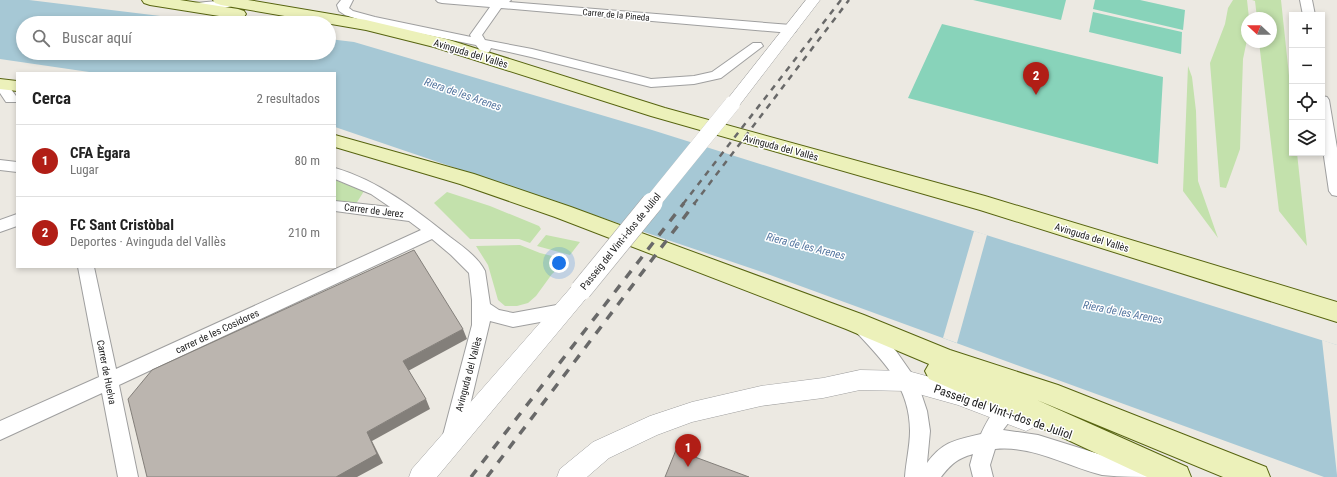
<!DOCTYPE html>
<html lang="es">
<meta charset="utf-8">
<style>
:root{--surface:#fff;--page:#f2f2f2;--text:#222;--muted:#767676;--line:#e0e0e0;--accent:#b11e16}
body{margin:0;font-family:"Roboto Condensed",sans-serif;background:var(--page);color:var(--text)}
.controls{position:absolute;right:12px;top:12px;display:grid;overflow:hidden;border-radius:0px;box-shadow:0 2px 6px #0003}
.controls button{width:36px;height:36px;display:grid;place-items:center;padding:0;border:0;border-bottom:1px solid var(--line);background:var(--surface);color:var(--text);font:20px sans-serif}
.compass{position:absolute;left:1241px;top:12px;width:36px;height:36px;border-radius:50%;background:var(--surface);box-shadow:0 2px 6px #0003;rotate:292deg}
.you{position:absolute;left:559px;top:263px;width:14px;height:14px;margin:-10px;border:3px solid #fff;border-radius:50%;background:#1a73e8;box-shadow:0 0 0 6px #1a73e833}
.badge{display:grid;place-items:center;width:26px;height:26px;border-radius:50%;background:var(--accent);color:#fff;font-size:13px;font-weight:700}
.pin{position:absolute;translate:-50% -33px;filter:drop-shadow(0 1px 2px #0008)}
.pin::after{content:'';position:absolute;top:21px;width:14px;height:12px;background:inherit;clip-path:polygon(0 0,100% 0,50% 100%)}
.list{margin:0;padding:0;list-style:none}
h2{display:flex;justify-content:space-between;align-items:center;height:52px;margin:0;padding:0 16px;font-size:17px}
h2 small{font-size:13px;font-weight:400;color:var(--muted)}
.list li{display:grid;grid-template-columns:26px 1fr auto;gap:12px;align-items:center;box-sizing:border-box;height:72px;padding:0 16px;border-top:1px solid var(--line)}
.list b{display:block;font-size:15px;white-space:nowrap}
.list p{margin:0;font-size:13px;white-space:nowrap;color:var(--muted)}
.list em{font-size:13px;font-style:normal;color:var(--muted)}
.icon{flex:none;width:22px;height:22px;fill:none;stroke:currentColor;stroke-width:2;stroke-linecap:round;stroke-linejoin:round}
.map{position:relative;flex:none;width:1337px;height:477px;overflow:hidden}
.search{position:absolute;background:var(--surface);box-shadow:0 2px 6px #0003;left:16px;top:16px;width:320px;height:44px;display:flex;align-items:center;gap:10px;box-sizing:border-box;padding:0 14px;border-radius:22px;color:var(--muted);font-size:15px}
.panel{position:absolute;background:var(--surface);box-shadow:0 2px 6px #0003;left:16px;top:72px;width:320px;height:196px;border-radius:0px}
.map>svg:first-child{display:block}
</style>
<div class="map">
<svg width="1337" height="477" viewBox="0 0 1337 477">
<rect width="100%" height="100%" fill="#ece9e2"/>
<path fill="#c3e1ac" d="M1233,0H1247L1249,18H1247V40L1243,59L1240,149L1226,188L1220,187L1210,63L1225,24L1228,8Z
M1252,0H1281L1292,104V153H1297L1307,246L1279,211L1259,42H1271V18H1257L1255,1Z
M1188,66L1192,77L1196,111L1198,181L1218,238L1183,191Z
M335,180L364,191L356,204L335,201Z
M447,192L490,206L539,226L541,229L530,243L519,239H470L434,203Z
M546,235L580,242L570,255L537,246Z
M520,245L540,253L568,260L552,274L536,296L528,303L517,306H505L498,300L488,265L476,246Z"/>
<path fill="#88d3ba" d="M973,0H1066L1061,20Z
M1095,0H1140L1185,10L1183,30L1093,9Z
M1093,12L1182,32L1181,54L1089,32Z
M942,24L1163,77L1158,164L908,98Z"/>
<path fill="#a6c8d5" d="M0,0H29L218,23H23V53H329V39L354,42L652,130L1337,345V477H1324L759,271L335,127V73H96L0,59Z"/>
<path fill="#ece9e2" d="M974,231L987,235L957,343L943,338Z
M1322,340L1337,345V475Z"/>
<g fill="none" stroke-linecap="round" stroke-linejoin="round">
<defs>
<path id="minor" d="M229,0H247L245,2L228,7L195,9L191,8L189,6L191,4L195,3Z
M341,0H353L349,8L353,11L375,17L471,37L470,35L490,7L442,3L438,2L436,0H511L509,2L791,25L795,26L797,29L795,32L791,33L501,8L482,35L485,40L532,49L651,79L694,76L712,72L753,43H761L763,46L721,78L694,84L651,87L531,57L491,48L489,52H481L476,45L373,24L345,15L339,11L337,5Z
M1300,0H1312L1315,15H1303Z
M0,80L5,81L16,96L17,98L16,102H6L0,93Z
M1322,96L1327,97L1329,100L1337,148V196L1332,195L1329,191L1322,143Z
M0,160L17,162V172L0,170Z
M335,168C379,181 415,209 450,237C462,246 478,257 485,271L490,304L499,310L513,313L562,304L568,306L571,311L568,316L562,318L513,327L490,321L462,439L459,446L452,448L445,446L442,439L472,325V300L469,273L451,255L432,239L119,385L138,477H118L102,393L0,440V421L99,377L78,267H94L116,369L421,230L409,221L335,211V201L390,207L371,194L335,179Z
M17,214V226L0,232V220Z
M862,320L868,322L896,351L917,381L927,411L930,431L927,463C943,441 956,440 981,434C990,415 995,406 1015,398L1022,401L1025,407L1022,413L1012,418L1003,430L1038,435L1102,455L1152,462L1159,465L1162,472L1160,477C1141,477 1121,477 1102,475C1066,466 1033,445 995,449L990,465L993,477H973L970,465L973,454C957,459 952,463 941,477H905C906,462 910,446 910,431C910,387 884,362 856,332L853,327L856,322Z"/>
<path id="tertiary" d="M806,0H820L738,107L732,109L726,107L724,104L726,101Z
M581,282L588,284L591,290L588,296L437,477H409L412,469L574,284Z
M860,370L908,371L959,385L1034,413L1038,420L1034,427L1026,431L958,405L908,391L860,390L823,398L761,406L692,422L657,435L609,458L587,477H557L560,469L593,442L650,416L692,402L761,386L823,378Z"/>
<path id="secondary" d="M142,0H180L238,9L244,11L246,14L244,17L238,19L150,5L144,3Z
M213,0H248L366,20L446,39L665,108L985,196L1337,302V322L980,210L651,116L434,47L366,30L221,5L215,3Z
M0,79L17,81V91L0,89Z
M335,135L474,174L571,207L864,315L950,350L1058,385L1266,467L1270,477H1223L1037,400L1187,467L1191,477H1147L1053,433L929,379L925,371L929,364L846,329L555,217L460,184L335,147Z"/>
</defs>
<use href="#minor" stroke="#9f9f9f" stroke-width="2"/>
<use href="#tertiary" stroke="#9f9f9f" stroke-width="1"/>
<use href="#secondary" stroke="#576410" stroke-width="2"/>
<use href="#minor" fill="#fff" fill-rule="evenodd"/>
<use href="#tertiary" fill="#fff" fill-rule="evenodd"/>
<use href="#secondary" fill="#ecf1ba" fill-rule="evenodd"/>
<path stroke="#696969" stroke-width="2.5" stroke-dasharray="6 6" stroke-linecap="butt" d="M683,204L841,0
M694,204L849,0"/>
<path stroke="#696969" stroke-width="3.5" stroke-dasharray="9 9" stroke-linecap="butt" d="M471,477L684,203
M487,477L695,203"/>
<defs>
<path id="tertiary-bridge-far1" d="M651,204L732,104"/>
<path id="tertiary-bridge" d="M581,290L652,203"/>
</defs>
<use href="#tertiary-bridge-far1" stroke="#9f9f9f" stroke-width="16" stroke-linecap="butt"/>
<use href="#tertiary-bridge" stroke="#9f9f9f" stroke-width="22" stroke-linecap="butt"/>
<use href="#tertiary-bridge-far1" stroke="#fff" stroke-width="16"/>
<use href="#tertiary-bridge" stroke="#fff" stroke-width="21"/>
</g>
<path fill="#837f7a" d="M463,329L467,339L408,371L403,361Z
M426,399L430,409L372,441L383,463L357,477H336L367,432Z"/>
<path fill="#bbb5af" stroke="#837f7a" d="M414,250L463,329L403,361L426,399L367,432L377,454L336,477H147L128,399L152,370Z
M676,450L749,477H665Z"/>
<g text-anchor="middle" stroke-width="3" stroke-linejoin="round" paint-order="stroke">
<g font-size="9" fill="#1b1b1b" stroke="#fff">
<text transform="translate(616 15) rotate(5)" y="3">Carrer de la Pineda</text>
</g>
<g font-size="10" fill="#1b1b1b" stroke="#fff">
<text transform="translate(471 53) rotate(17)" y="4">Avinguda del Vallès</text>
<text transform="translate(781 147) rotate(15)" y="4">Avinguda del Vallès</text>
<text transform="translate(374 210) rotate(7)" y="4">Carrer de Jerez</text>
<text transform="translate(1092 237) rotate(17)" y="4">Avinguda del Vallès</text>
<text transform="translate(620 241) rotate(-51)" y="4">Passeig del Vint-i-dos de Juliol</text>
<text transform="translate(217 331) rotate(-25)" y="4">carrer de les Cosidores</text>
<text transform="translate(107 372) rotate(79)" y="4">Carrer de Huelva</text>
<text transform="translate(468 374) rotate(-75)" y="4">Avinguda del Vallès</text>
</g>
<g font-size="11" font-style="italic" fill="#53759f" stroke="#fff">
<text transform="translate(463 94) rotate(19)" y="4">Riera de les Arenes</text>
<text transform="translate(806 246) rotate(14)" y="4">Riera de les Arenes</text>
<text transform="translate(1123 312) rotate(11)" y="4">Riera de les Arenes</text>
</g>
<g font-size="12" fill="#1b1b1b" stroke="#fff">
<text transform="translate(1003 412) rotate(19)" y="4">Passeig del Vint-i-dos de Juliol</text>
</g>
</g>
</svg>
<div class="controls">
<button>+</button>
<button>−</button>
<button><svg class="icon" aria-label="locate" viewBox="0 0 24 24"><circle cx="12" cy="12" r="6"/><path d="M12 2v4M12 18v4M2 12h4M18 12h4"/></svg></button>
<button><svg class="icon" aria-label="layers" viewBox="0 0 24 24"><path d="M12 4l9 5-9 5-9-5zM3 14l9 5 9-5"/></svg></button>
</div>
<svg class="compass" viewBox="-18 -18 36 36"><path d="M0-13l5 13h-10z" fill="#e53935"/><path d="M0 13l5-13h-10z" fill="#767676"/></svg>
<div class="you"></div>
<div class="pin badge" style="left:688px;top:467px">1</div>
<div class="pin badge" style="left:1036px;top:95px">2</div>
<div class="search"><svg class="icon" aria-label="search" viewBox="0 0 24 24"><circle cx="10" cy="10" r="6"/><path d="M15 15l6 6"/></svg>Buscar aquí</div>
<section class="panel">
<h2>Cerca<small>2 resultados</small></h2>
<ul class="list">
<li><span class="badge">1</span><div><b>CFA Ègara</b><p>Lugar</p></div><em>80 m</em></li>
<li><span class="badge">2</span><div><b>FC Sant Cristòbal</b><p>Deportes · Avinguda del Vallès</p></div><em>210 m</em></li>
</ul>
</section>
</div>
